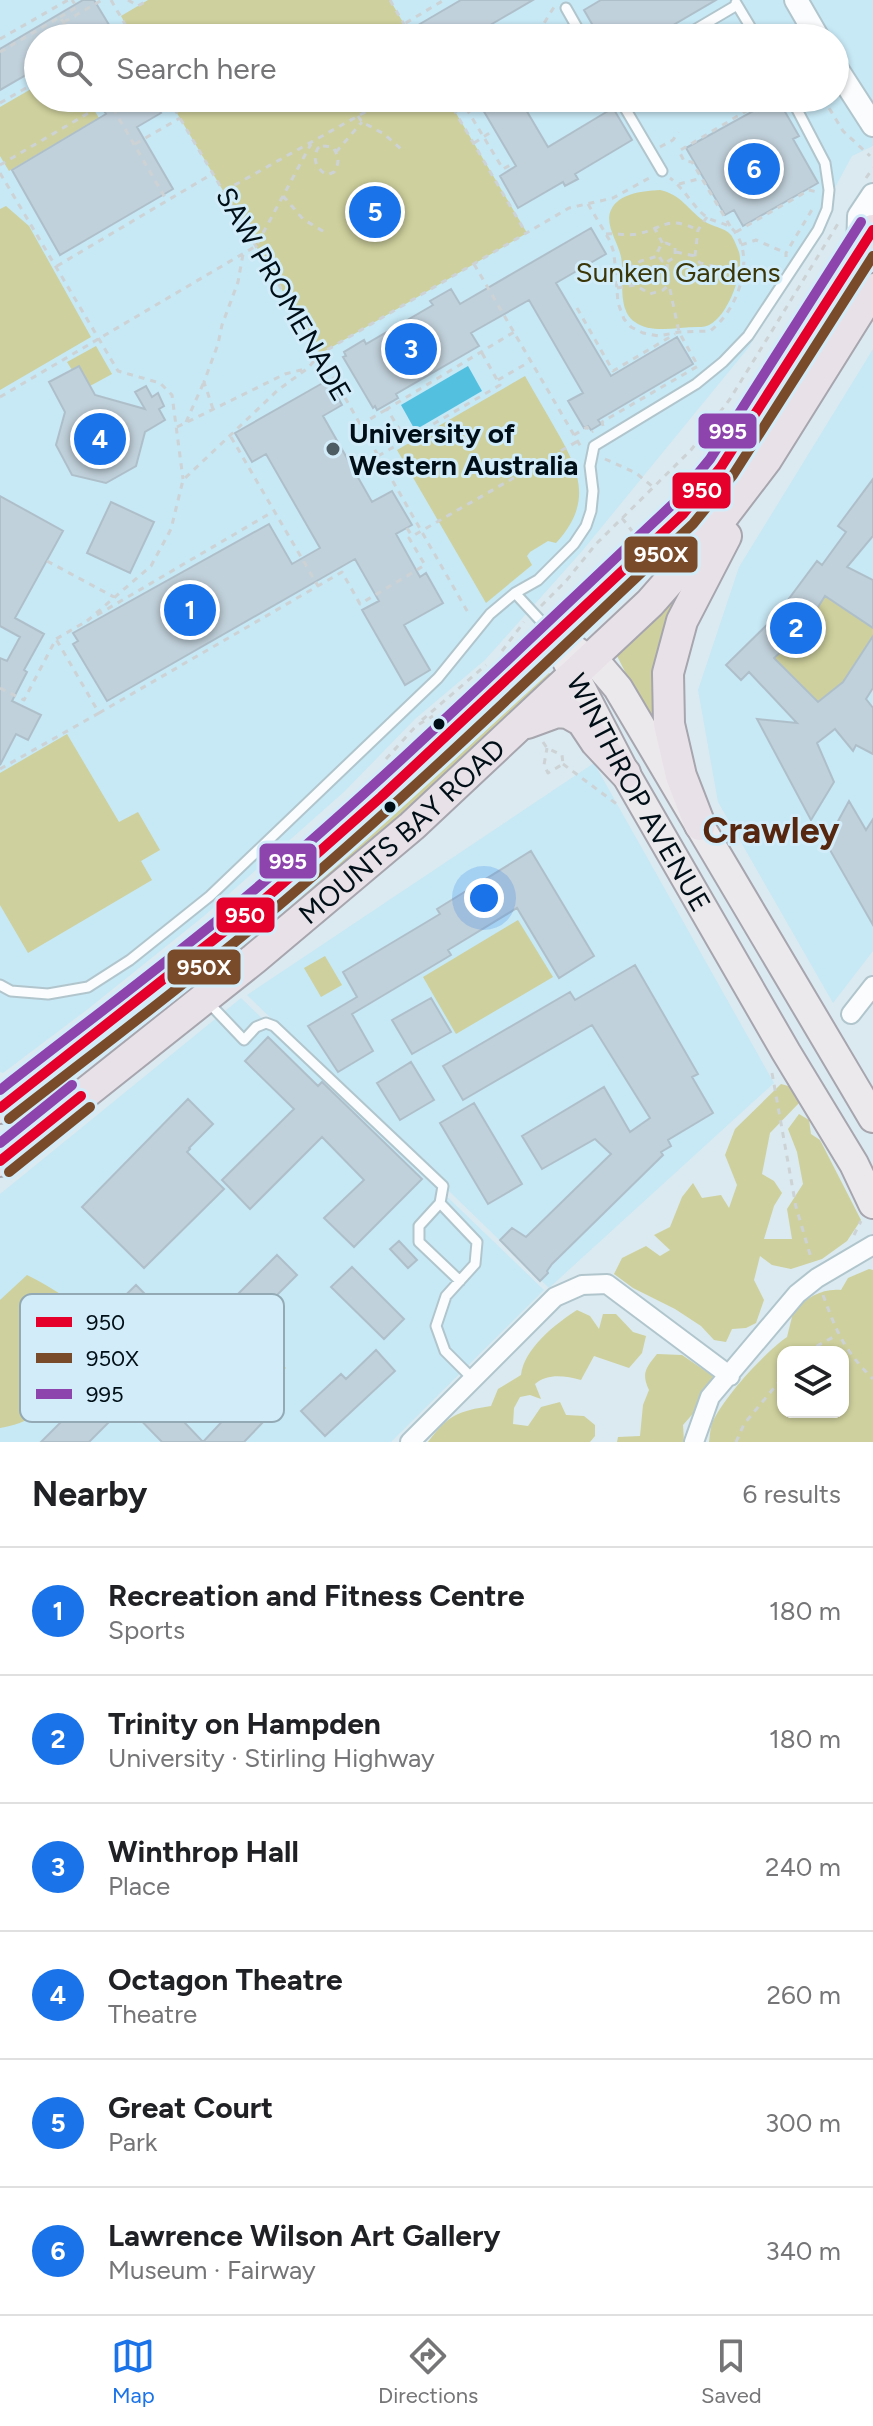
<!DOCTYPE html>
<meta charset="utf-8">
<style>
:root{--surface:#fff;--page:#f2f2f2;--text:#202124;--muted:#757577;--line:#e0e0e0;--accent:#1a73e8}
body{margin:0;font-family:Figtree,sans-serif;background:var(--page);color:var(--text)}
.controls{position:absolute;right:24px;bottom:24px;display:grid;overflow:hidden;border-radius:16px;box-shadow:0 2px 6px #0004}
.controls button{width:72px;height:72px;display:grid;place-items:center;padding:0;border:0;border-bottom:2px solid var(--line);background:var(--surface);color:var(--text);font:40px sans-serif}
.you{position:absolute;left:484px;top:898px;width:28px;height:28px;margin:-20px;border:6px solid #fff;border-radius:50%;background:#1a73e8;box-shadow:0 0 0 12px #1a73e833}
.badge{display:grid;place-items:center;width:52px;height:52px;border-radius:50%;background:var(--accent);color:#fff;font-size:26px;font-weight:700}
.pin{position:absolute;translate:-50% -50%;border:4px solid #fff;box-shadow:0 2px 8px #0006}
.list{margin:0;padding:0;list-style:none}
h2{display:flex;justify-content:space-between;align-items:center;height:104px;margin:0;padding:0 32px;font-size:34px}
h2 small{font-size:26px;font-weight:400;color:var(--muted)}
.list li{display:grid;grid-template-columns:52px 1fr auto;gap:24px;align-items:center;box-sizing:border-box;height:128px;padding:0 32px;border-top:2px solid var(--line)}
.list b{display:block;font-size:30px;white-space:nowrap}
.list p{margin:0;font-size:26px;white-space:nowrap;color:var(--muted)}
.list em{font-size:26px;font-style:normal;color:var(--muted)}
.icon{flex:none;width:44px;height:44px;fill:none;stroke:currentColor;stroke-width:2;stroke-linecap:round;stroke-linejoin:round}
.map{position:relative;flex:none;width:873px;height:1442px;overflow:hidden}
.search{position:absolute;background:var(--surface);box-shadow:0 2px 6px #0004;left:24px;right:24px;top:24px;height:88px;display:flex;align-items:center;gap:20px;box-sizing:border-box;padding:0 28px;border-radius:44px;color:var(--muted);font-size:30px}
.sheet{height:872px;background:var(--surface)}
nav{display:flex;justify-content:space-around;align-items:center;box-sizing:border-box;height:112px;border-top:2px solid var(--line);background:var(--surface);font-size:22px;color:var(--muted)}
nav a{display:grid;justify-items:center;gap:4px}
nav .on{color:var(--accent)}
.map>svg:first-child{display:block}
</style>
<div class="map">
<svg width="873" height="1442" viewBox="0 0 873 1442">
<rect width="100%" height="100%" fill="#dbeaf0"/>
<path fill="#c7e8f5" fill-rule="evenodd" d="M0,0H873V146L852,156L749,347L583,550L485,660L415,719L345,791L204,916L88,1009L3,1073L0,1072ZM38,38H835V98H38Z
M873,349V951L833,1003L718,802L698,690L739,567Z
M594,763L774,1083L549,1288L247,995Z
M241,998L544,1290L391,1442H0V1194Z"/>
<path fill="#ced09d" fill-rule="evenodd" d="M148,0H390L412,38H133L121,16Z
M38,85V98H87L99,118L9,171L0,156V107Z
M168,98H447L527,233L320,354Z
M660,190C682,195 687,209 704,221C712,227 724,227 731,235C734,239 737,247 739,252C745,272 725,327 701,327C680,326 653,335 635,322C616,309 625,277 621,257C619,244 604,224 611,210C619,193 643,191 660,190Z
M6,206L29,226L91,337L0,390V209Z
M96,346L112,374L90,386L79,367L72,370L67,362Z
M525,376C535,394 546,412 556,430C580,471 593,503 556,543L548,541L530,552L527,556L532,565L486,603L397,450Z
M685,584L671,761L617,656Z
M828,591L873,616V636L843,682L812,706L768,663L801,634Z
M549,673L555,678L263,940L213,962L28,1112L22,1107L333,856L381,826Z
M67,734L119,822L138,812L160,850L141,861L152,880L28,953L0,905V773Z
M518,920L553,977L456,1034L423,977Z
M325,956L342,985L321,997L304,968Z
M781,1084L799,1089V1103L770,1133L762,1174L774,1181L782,1193L774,1206L764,1239H792L787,1209L803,1184L797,1152L788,1129L799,1114L809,1120L811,1134L820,1140L861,1220L847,1241L822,1259L791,1269L772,1265L760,1256L754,1280L764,1300L756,1323L746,1328L732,1329L726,1342L714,1340L701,1326L675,1309L633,1288L614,1274L622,1258L646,1246L660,1256L670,1250L654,1235L670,1227L682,1197L693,1183L702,1198L721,1195L729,1208L737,1185L725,1155L735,1129Z
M869,1269L873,1270V1442H709C710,1436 710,1429 712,1423C724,1397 763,1354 787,1337L794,1309C808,1298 822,1288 841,1290L848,1278ZM783,1352H843V1412H783Z
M27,1275C87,1305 108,1330 62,1389C43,1412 30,1423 0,1428V1300Z
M577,1310L590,1316L599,1329L603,1314H616L633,1332L646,1336L642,1353L629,1368L594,1356L581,1380C565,1376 548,1373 535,1384L541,1399L530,1395L520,1397L514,1408L513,1424L528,1426L541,1407L560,1402L566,1415L584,1416L595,1425V1436L590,1442H428C448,1415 458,1411 491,1406L498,1389L521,1375C524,1349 555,1324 577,1310Z
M259,1340L286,1368L264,1389L237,1362Z
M657,1354L682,1355L713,1376L704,1401L683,1425L684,1442H617L618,1437L640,1436L643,1405L649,1390C641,1373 646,1368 657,1354Z"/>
<path fill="#54c0e0" d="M468,366L482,391L415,430L401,405Z"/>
<path fill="#c1d1db" stroke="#afbfca" stroke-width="2" d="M83,0H94L117,38H38V68L0,90V49Z
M461,0H533L480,31L484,38H419L413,28Z
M601,0H716L651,38H600L584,10Z
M96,98H152L161,113L137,127L173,189L60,255L12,170L106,114Z
M476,98H519L548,147L613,108L632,140L575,174L578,179L565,186L563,182L518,208L500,176L516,166Z
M777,98L799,136L793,139L818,183L743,226L734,210L725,215L686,148Z
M591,228L606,254L556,283L611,376L677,337L693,364L598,420L601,424L591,430L588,426L584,428L568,401L583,393L529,300L471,333L479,346L396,394L398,398L377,410L375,406L373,408L343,357L346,356L344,352L364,340L366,344L433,305L430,301L451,289L460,304Z
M79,366L95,395L145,409L135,392L146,386L152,397L158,393L164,406L159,409L165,420L145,432L136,466L106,483L72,475L56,445L65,412L49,382Z
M328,380L342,405L323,416L372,502L392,491L412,525L396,534L420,577L426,573L443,603L404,625L430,670L405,685L362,610L379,601L355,559L107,701L73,644L78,641L73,633L269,524L292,564L320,548L266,454L252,462L235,433Z
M873,479V536L847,567L873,580V628L825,596L801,634L774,658L818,702L843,682L873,636V688L866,699L873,708V754L856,745L853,751L835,729L817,743L834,782L811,820L757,719L797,723L749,672L741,680L726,665L776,616L817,561L822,565L846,532L838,526Z
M0,496L63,531L15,618L44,634L24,670L27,672L12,701L41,715L28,740L16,734L0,765V658L7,661L20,637L0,626Z
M111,502L154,522L130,573L87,553Z
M849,801L866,830L873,819V925L826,843Z
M531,851L594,956L559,978L517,908L448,950L451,955L352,1014L373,1051L338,1072L308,1026L357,997L343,972L440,914L437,909Z
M635,965L698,1074L692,1077L713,1113L668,1140L671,1146L661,1152L663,1155L552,1264L547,1271L548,1273L540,1281L500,1240L512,1228L526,1237L611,1154L595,1139L542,1169L522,1136L604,1087L630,1132L650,1118L592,1025L463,1100L443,1066L570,992L575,1000Z
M431,998L451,1032L412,1054L392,1020Z
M268,1037L318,1086L322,1082L422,1179L354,1247L324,1218L364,1180L322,1137L250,1209L222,1180L294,1109L245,1061Z
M411,1062L434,1100L400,1120L377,1083Z
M188,1099L213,1124L189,1148L190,1149L187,1152L224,1189L144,1268L82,1207Z
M474,1103L522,1184L488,1204L440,1123Z
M399,1241L417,1260L408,1268L390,1249Z
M277,1255L297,1275L211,1361L227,1377L183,1421L203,1442L243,1399L265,1420L244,1442H162L126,1405L89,1442H41L122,1361L125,1364L131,1359L150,1378L155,1373L179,1396L198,1377L138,1316L116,1338L99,1321L136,1285L191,1341Z
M352,1267L404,1319L384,1339L331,1287Z
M376,1350L395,1371L325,1436L301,1411L341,1374L346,1379Z"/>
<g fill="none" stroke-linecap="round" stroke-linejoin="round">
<defs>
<path id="service" d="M736,3L757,38
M566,8L583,38
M681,38L737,5
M619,98L662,171
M515,593L551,632
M0,985L11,991L48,994L88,987L130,960L210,896L438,678L490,614L515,593L538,580L574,544L586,526L591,511L593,491L590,466L594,446L696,384L723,362L748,336L818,230L827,209L829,190L825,163L791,98
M207,1001L244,1040L256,1027L266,1023L274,1026L443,1186L440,1203L477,1242L475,1264L446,1296L436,1326L445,1351L473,1379
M440,1203L419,1226V1242L460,1281"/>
<path id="minor" d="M851,1014L873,986
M410,1442L555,1297L582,1285L607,1284L730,1376
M694,1442L710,1397L797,1294L817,1278L873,1245"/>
<path id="tertiary" d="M796,0L818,38
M835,66L873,125
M858,252L859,216L873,195"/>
<g id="primary">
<path id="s1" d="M554,636L625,773L786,1052L854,1164L873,1204"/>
<path d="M570,647L601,668L618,688L873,1118"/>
</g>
<g id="trunk">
<path d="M527,723L557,712L568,713L582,721L596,742L625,773"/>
<path d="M700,825L681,776L669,724L668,673L682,621L726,536"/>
<path d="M0,1108L259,904L320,851L381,797L683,514L721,467L873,230"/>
<path id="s2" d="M0,1161L254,959L412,826L650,603L701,545L766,460L873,289"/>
</g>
</defs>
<use href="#service" stroke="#b1c5cd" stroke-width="13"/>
<use href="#minor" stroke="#b1c5cd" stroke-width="22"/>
<use href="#tertiary" stroke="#b1c5cd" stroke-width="26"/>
<use href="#primary" stroke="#a7a5ae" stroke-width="32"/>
<use href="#trunk" stroke="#a7a5ae" stroke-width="34"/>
<path stroke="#cdd2d5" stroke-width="3" stroke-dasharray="6 6" stroke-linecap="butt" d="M111,0L133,38
M128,0L138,6L148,0
M390,0L412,38
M60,17L77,7L72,0
M64,22L102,0
M538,33L554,7
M387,38L404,24L444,0
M0,39L68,0
M0,52L60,17L73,38
M107,98L167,201
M168,98L320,354L470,616
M447,98L526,233
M460,98L503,169L514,163
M823,98L843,131L870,156
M0,103L38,81
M112,106L126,98
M97,108L109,101
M527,111L537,106L532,98
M358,116L362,122L384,134L401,149
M474,143L494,130
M135,144L180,118
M323,146L333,147C339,157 340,162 334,172L327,175C316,169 312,158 318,148Z
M660,147L673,140L678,132
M336,152L362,122
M0,165L97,108L91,98
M0,173L118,371L160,383L172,395L183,479
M866,178L873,168
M679,184L702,178
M224,191L390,98
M283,196L303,219L326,233
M588,204L610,241L614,253L618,303L624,319L631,327L643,333L659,336L679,332L710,331C736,312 756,261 735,232C729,223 717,223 708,218C695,210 684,188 670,178
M707,217L698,230L695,256L700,263L713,266
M730,226L692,162L684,161L679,151L768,98
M654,227L663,244
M736,232L809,190L817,192
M606,234C616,233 627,236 637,234C665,228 667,215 698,230
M741,245L756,240L786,253
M676,252L695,256
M786,257V253L813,208
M474,264L581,447
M57,266L212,174
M618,275L641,261L658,256
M617,288L635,285L650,294L663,290L669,285L667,262L662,261L657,253L661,245L666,243L675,247V257L667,262
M577,308L613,371L675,334
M482,353L500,385L406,440L387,409L514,332
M498,380L529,362
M0,397L256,246L311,144
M213,409L204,382L218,344L222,325L238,282L243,254
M186,422L204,382
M360,425L387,409
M603,426L602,422L698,366L679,332L669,285
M177,427L285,374L305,369
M574,435L587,427L590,433L593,431
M231,437L318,586
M378,456L406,440
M605,459L636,473L653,487
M622,518L632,531
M407,528L412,536
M47,561L114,597
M541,606L566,581L596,544L691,450L730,399L839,222
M97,615L274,511
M87,621L151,566L171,529L183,480L278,390L308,368L320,354L569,208L613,198L651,177
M502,651L524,622
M0,688L24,700L56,639L87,621
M99,713L342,572L360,604L425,565L409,538L578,441
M422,720L486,665
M543,742L547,748L562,755L563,764L548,773L544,765L547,748
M386,759L416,726L433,716
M563,764L618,805
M0,769L99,713L56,639
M772,1073L796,1207L812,1261
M854,1235L861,1221
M823,1295C837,1333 844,1350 873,1379
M806,1352L837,1335
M736,1442L744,1424L783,1377"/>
<use href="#service" stroke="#fafcfd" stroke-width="9"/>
<use href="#minor" stroke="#fafcfd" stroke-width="18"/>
<use href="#tertiary" stroke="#fafcfd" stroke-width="22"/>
<use href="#primary" stroke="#ece9ed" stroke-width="28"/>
<use href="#trunk" stroke="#e8e2e8" stroke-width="30"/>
<defs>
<path id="bus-1" d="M0,1108L259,904L320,851L381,797L683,514L721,467L873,230
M0,1161L81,1096"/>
<path id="bus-2" d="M9,1119C96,1051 185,985 270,913C416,790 553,655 693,524L733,475L873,256
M9,1172L90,1107"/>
<path id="bus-3" d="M0,1090C84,1024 171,960 253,891C398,768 534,634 673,504L710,459L861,222
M0,1143L72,1085"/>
</defs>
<use href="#bus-1" stroke="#d2edf9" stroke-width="16"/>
<use href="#bus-2" stroke="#d2edf9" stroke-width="16"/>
<use href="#bus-3" stroke="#d2edf9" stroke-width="16"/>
<use href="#bus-1" stroke="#e4002b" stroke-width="10"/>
<use href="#bus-2" stroke="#7a4b2a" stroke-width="10"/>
<use href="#bus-3" stroke="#8e44ad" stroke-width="10"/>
</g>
<circle fill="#4d5c63" stroke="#d2edf9" stroke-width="3" cx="333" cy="449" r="8"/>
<g fill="#000f17" stroke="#d2edf9" stroke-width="3">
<circle cx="439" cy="724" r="7"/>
<circle cx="390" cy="807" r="7"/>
</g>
<g text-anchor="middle" stroke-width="6" stroke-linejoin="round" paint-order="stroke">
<g font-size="28" fill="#3a3608" stroke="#d2edf9">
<text x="678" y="282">Sunken Gardens</text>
</g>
<g font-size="28" fill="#000f17" stroke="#d2edf9">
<text transform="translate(284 294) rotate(60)" y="10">SAW PROMENADE</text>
<text dy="10" stroke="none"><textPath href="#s1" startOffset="178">WINTHROP AVENUE</textPath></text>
<text dy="10" stroke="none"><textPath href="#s2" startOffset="520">MOUNTS BAY ROAD</textPath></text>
</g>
<g font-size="28" font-weight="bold" fill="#000f17" stroke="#d2edf9" text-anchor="start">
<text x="349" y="443">University of<tspan x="349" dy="32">Western Australia</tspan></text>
</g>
<g font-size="36" font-weight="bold" fill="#57260e" stroke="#d2edf9">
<text x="771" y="843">Crawley</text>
</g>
</g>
<rect x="20" y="1294" width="264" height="128" rx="12" fill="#d2edf9" stroke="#93aab5" stroke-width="2"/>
<rect x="36" y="1317" width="36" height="10" fill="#e4002b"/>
<rect x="36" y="1353" width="36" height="10" fill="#7a4b2a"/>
<rect x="36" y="1389" width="36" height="10" fill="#8e44ad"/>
<g font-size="22" fill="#000f17">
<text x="86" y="1330">950</text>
<text x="86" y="1366">950X</text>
<text x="86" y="1402">995</text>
</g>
<g stroke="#d2edf9" stroke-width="3">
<rect x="697" y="412" width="61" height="38" rx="8" fill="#8e44ad"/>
<rect x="671" y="471" width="61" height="39" rx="8" fill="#e4002b"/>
<rect x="623" y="535" width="76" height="39" rx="8" fill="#7a4b2a"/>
<rect x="258" y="842" width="60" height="38" rx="8" fill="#8e44ad"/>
<rect x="215" y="896" width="61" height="38" rx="8" fill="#e4002b"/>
<rect x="166" y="948" width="76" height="38" rx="8" fill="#7a4b2a"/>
</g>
<g font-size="22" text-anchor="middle" font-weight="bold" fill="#fff">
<text x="728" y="439">995</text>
<text x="702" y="498">950</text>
<text x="661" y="562">950X</text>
<text x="288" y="869">995</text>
<text x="245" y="923">950</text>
<text x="204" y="975">950X</text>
</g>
</svg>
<div class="controls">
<button><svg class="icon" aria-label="layers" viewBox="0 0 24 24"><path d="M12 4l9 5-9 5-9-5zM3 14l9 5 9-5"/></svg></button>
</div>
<div class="you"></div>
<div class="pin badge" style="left:190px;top:610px">1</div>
<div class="pin badge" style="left:796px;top:628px">2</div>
<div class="pin badge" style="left:411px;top:349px">3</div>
<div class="pin badge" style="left:100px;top:439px">4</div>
<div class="pin badge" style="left:375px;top:212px">5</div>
<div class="pin badge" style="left:754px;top:169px">6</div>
<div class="search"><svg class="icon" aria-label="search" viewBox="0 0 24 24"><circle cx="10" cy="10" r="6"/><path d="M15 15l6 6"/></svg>Search here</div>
</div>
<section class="sheet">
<h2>Nearby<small>6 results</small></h2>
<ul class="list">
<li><span class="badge">1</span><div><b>Recreation and Fitness Centre</b><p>Sports</p></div><em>180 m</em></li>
<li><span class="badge">2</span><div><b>Trinity on Hampden</b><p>University · Stirling Highway</p></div><em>180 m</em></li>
<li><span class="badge">3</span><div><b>Winthrop Hall</b><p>Place</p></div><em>240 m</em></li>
<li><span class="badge">4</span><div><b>Octagon Theatre</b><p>Theatre</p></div><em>260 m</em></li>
<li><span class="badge">5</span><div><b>Great Court</b><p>Park</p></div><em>300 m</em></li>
<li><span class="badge">6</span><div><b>Lawrence Wilson Art Gallery</b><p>Museum · Fairway</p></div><em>340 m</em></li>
</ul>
</section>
<nav>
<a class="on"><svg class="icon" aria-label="map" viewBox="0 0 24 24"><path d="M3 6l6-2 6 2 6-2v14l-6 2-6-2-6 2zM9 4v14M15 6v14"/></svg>Map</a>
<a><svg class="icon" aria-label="directions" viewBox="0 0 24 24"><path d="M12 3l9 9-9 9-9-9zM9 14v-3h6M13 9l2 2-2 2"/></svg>Directions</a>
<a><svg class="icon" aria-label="saved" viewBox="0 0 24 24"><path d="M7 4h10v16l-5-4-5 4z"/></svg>Saved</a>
</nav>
